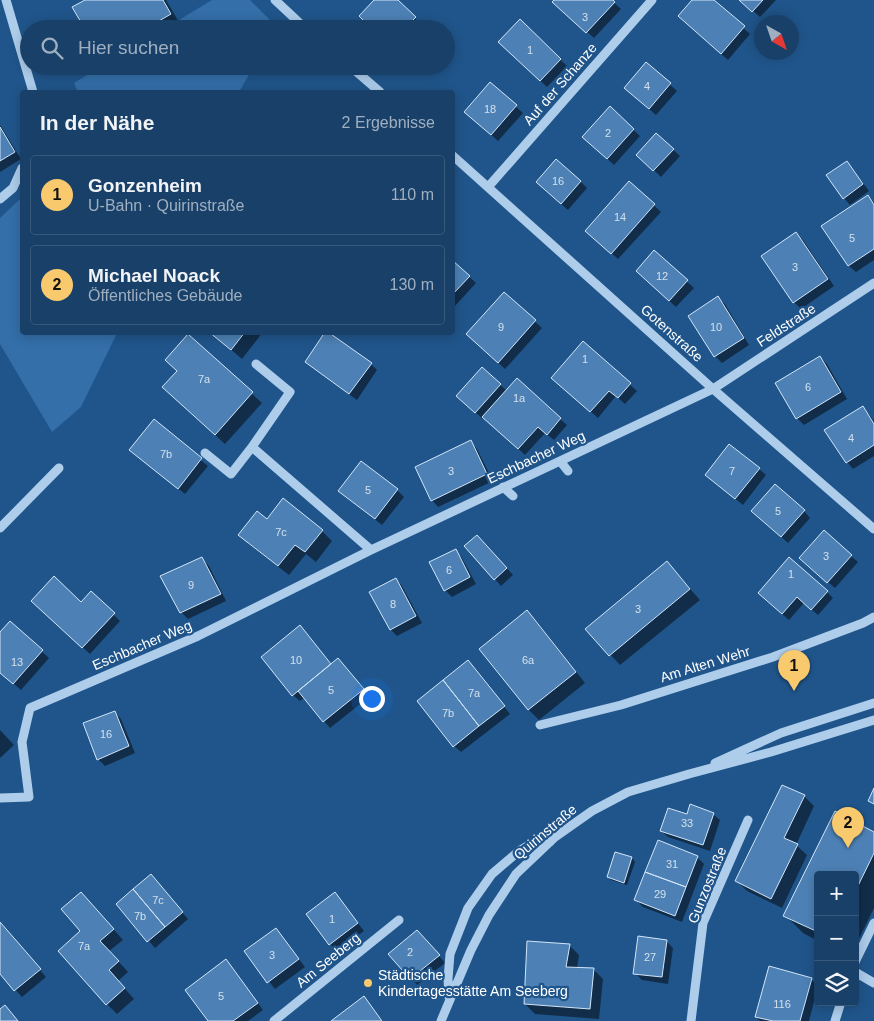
<!DOCTYPE html>
<html lang="de">
<meta charset="utf-8">
<style>
:root{--surface:#184068;--page:#21476e;--text:#f1f3f6;--muted:#9fafc0;--line:#36597c;--accent:#f9c96e}
body{margin:0;font-family:Arial,sans-serif;background:var(--page);color:var(--text)}
.controls{position:absolute;right:15px;bottom:15px;display:grid;overflow:hidden;border-radius:5px;box-shadow:0 2px 12px #0003}
.controls button{width:45px;height:45px;display:grid;place-items:center;padding:0;border:0;border-bottom:1px solid var(--line);background:var(--surface);color:var(--text);font:25px sans-serif}
.compass{position:absolute;left:754px;top:15px;width:45px;height:45px;border-radius:50%;background:var(--surface);box-shadow:0 2px 12px #0003;rotate:140deg}
.you{position:absolute;left:371px;top:698px;width:18px;height:18px;margin:-12px;border:4px solid #fff;border-radius:50%;background:#1a73e8;box-shadow:0 0 0 8px #1a73e833}
.badge{display:grid;place-items:center;width:32px;height:32px;border-radius:50%;background:var(--accent);color:#111;font-size:16px;font-weight:700}
.pin{position:absolute;translate:-50% -41px;filter:drop-shadow(0 1px 2px #0008)}
.pin::after{content:'';position:absolute;top:26px;width:18px;height:15px;background:inherit;clip-path:polygon(0 0,100% 0,50% 100%)}
.list{margin:0;padding:0;list-style:none}
h2{display:flex;justify-content:space-between;align-items:center;height:65px;margin:0;padding:0 20px;font-size:21px}
h2 small{font-size:16px;font-weight:400;color:var(--muted)}
.list li{display:grid;grid-template-columns:32px 1fr auto;gap:15px;align-items:center;box-sizing:border-box;height:80px;margin:0 10px 10px;padding:0 10px;border:1px solid var(--line);border-radius:5px}
.list b{display:block;font-size:19px;white-space:nowrap}
.list p{margin:0;font-size:16px;white-space:nowrap;color:var(--muted)}
.list em{font-size:16px;font-style:normal;color:var(--muted)}
.icon{flex:none;width:28px;height:28px;fill:none;stroke:currentColor;stroke-width:2;stroke-linecap:round;stroke-linejoin:round}
.map{position:relative;flex:none;width:874px;height:1021px;overflow:hidden}
.search{position:absolute;background:var(--surface);box-shadow:0 2px 12px #0003;left:20px;top:20px;width:435px;height:55px;display:flex;align-items:center;gap:12px;box-sizing:border-box;padding:0 18px;border-radius:28px;color:var(--muted);font-size:19px}
.panel{position:absolute;background:var(--surface);box-shadow:0 2px 12px #0003;left:20px;top:90px;width:435px;height:245px;border-radius:5px}
.map>svg:first-child{display:block}
</style>
<div class="map">
<svg width="874" height="1021" viewBox="0 0 874 1021">
<rect width="100%" height="100%" fill="#20558b"/>
<path fill="#346fa9" d="M212,0H250L276,26L275,29H164Z
M102,66H254L239,92H78L74,83Z
M22,197V332L117,333L81,407L52,432L0,344V218Z"/>
<path fill="#0007" d="M88,0H166L180,24L173,29H86Z
M376,0H396L421,24L417,29H374Z
M556,0H611L621,9L594,38L561,8Z
M694,0H712L750,34L728,60L686,23Z
M741,0H776L760,17Z
M520,21L567,66L547,87L500,42Z
M646,63L677,91L656,115L625,88Z
M490,84L523,113L498,141L472,118Z
M610,108L640,136L614,165L590,143Z
M0,125L21,159L0,172Z
M656,134L680,156L661,177L645,161Z
M847,162L869,191L850,205L844,198Z
M580,181L587,188L568,210L544,189Z
M630,183L661,212L618,259L593,237Z
M868,197L874,203V260L856,272L849,266L823,226Z
M796,234L803,240L834,286L801,309L794,302Z
M654,252L694,288L676,307L644,278Z
M452,261L476,283L455,306L452,304Z
M504,294L542,328L505,369L475,341Z
M718,298L725,304L749,345L722,363L715,356Z
M210,332H263L242,359Z
M189,336L262,403L225,444L174,397L178,371Z
M583,343L637,391L625,404L616,396L598,418L559,384Z
M820,357L827,364L847,399L804,425L797,418Z
M306,362L371,364L377,370L357,400L313,368Z
M482,369L507,391L560,419L567,425L554,440L545,433L525,455L484,417L483,419L465,403Z
M863,407L874,421V456L853,469L847,462Z
M154,421L208,466L185,494L138,456Z
M471,442L477,449L493,481L438,507L432,500Z
M759,469L766,475L743,505L706,475Z
M397,490L404,497L382,525L339,491Z
M804,511L810,518L788,543L760,518Z
M267,521L322,531L332,541L316,562L306,554L289,575L250,545L240,535Z
M484,543L513,575L501,586L495,579Z
M456,551L462,558L476,584L452,597L445,590Z
M851,556L858,562L835,588L807,564Z
M202,559L209,566L226,601L188,619L181,612Z
M667,563L700,600L620,665L587,629Z
M396,579L402,586L422,623L397,636L391,630Z
M827,592L833,598L818,615L804,603L789,620L766,600Z
M91,593L120,621L90,654L39,607L81,604Z
M527,612L537,622L585,683L539,720L529,710L480,649Z
M10,623L49,658L21,690L0,672V634Z
M306,633L332,665L345,667L369,697L330,728L304,698L300,701L293,695Z
M475,669L510,714L461,752L454,746Z
M115,712L121,719L135,753L105,766L98,759Z
M0,730L14,745L0,758Z
M804,796L814,806L796,845L807,855L782,908L747,891L737,881Z
M835,813L874,833V908L855,947V875H818V941L803,933L785,915Z
M713,814L720,820L710,851L668,837L661,831L688,816Z
M615,854L632,858L635,862L627,885L611,880L608,877Z
M697,857L704,864L682,922L643,907L636,900Z
M157,883L188,919L155,948L117,904Z
M341,901L364,931L337,951L330,944Z
M91,904L123,940L109,951L128,972L118,981L134,999L117,1014L107,1004L82,931Z
M0,923L46,977L22,997L0,972Z
M275,929L305,967L275,989L246,952Z
M424,938L445,963L417,985L390,954Z
M666,941L673,948L668,984L642,980L635,973Z
M569,945L579,955L577,968L593,969L603,979L599,1019L535,1014L525,1004Z
M232,968L263,1010L248,1021H210Z
M811,979L818,986L809,1021H760L756,1017Z
M363,998L383,1021H333Z"/>
<path fill="#4d81b5" stroke="#d2e5f8" d="M85,0H163L171,14L145,29H85L72,7Z
M374,0H398L416,17L404,29H372L359,16Z
M554,0H613L615,2L586,33L552,2Z
M692,0H714L745,26L721,54L678,16Z
M739,0H763L752,12Z
M520,19L561,59L540,81L498,42Z
M646,62L671,83L649,109L624,88Z
M490,82L517,105L491,135L464,112Z
M610,106L634,129L607,159L582,137Z
M0,127L15,152L0,161Z
M656,133L674,149L653,171L636,155Z
M556,159L581,181L561,204L536,182Z
M847,161L863,184L843,199L826,175Z
M629,181L655,204L611,254L585,231Z
M868,195L874,205V249L848,266L821,226Z
M796,232L828,279L793,303L761,256Z
M654,250L688,280L669,301L636,271Z
M452,260L470,276L452,295Z
M504,292L536,320L498,363L466,334Z
M718,296L744,338L714,357L688,316Z
M209,332H245L231,350Z
M325,332H328L372,363L349,394L305,362Z
M188,334L253,392L215,435L162,387L177,371L165,360Z
M583,341L631,383L618,398L609,391L590,412L551,378Z
M820,356L841,392L796,419L775,383Z
M482,367L501,384L475,413L456,396Z
M517,378L561,418L547,435L538,427L518,449L482,417Z
M863,406L874,424V445L846,463L824,430Z
M154,419L202,458L178,489L129,450Z
M471,440L487,474L431,501L415,467Z
M729,444L760,468L735,499L705,475Z
M361,461L398,489L375,519L338,491Z
M775,484L805,510L781,537L751,511Z
M283,498L323,530L305,552L295,545L278,566L238,535L257,511L267,519Z
M824,530L852,555L827,583L799,558Z
M477,535L507,568L494,580L464,546Z
M456,549L470,577L444,591L429,562Z
M202,557L221,594L180,613L160,576Z
M789,557L828,591L811,610L797,597L782,614L758,593Z
M667,561L690,589L609,656L585,629Z
M54,576L81,602L91,591L115,613L82,648L31,601Z
M396,578L416,616L390,630L369,592Z
M527,610L576,672L528,710L479,649Z
M10,621L43,650L13,684L0,673V632Z
M300,625L331,664L292,696L261,657Z
M338,658L364,689L323,722L298,691Z
M468,660L505,706L479,726L443,680Z
M443,680L479,726L453,747L417,701Z
M115,711L129,746L97,760L83,723Z
M782,785L805,795L784,838L798,844L771,899L735,881Z
M874,788V804L868,801Z
M690,804L714,813L703,845L660,831L668,808L687,814Z
M835,811L874,832V853L855,892V875H818V932L783,916Z
M658,840L698,856L686,887L645,872Z
M615,852L632,857L624,883L607,877Z
M645,872L686,887L675,916L634,900Z
M151,874L183,912L165,927L133,889Z
M133,889L165,927L147,942L116,904Z
M81,892L114,929L100,941L119,961L109,970L125,988L106,1005L58,951L80,931L61,909Z
M335,892L358,923L329,945L306,914Z
M0,922L41,969L14,991L0,974Z
M276,928L299,959L267,983L244,951Z
M417,930L440,955L410,979L388,954Z
M638,936L667,940L662,977L633,974Z
M527,941L570,944L566,967L594,968L590,1009L524,1004Z
M226,959L258,1003L233,1021H208L185,990Z
M769,966L812,978L800,1021H773L755,1017Z
M364,996L382,1021H331Z
M5,1005L18,1021H0V1009Z"/>
<g fill="none" stroke-linecap="round" stroke-linejoin="round">
<path stroke="#adcdeb" stroke-width="9" d="M6,0L33,92
M275,0L306,29
M350,66L380,92
M452,155L713,389L874,529
M489,186L652,0
M0,199L13,188L22,168
M256,364L290,392L252,447L371,550
M205,453L231,474L252,447
M560,461L568,471
M503,487L513,496
M0,528L59,468
M540,725L621,705L773,657L863,623L874,617
M715,763L781,733L874,703
M0,798L29,797L22,742L30,708L198,636L371,550L713,389L874,283
M855,962L874,923
M855,972L874,983
M449,997L448,979L450,954L468,908L492,874L519,851L531,844L550,842
M274,1021L399,920
M441,1021L471,950L489,915L516,874L555,837L592,811L628,792L689,774L771,752L874,720
M691,1021L703,923L748,820
M835,1021L841,1002"/>
</g>
<circle fill="#f9c96e" stroke="#20558b" stroke-width="2" cx="368" cy="983" r="5"/>
<g text-anchor="middle" stroke-width="4.5" stroke-linejoin="round" paint-order="stroke">
<g font-size="11" fill="#d2e0ec">
<text x="585" y="21">3</text>
<text x="530" y="54">1</text>
<text x="647" y="90">4</text>
<text x="490" y="113">18</text>
<text x="608" y="137">2</text>
<text x="558" y="185">16</text>
<text x="620" y="221">14</text>
<text x="852" y="242">5</text>
<text x="795" y="271">3</text>
<text x="662" y="280">12</text>
<text x="501" y="331">9</text>
<text x="716" y="331">10</text>
<text x="585" y="363">1</text>
<text x="204" y="383">7a</text>
<text x="808" y="391">6</text>
<text x="519" y="402">1a</text>
<text x="851" y="442">4</text>
<text x="166" y="458">7b</text>
<text x="451" y="475">3</text>
<text x="732" y="475">7</text>
<text x="368" y="494">5</text>
<text x="778" y="515">5</text>
<text x="281" y="536">7c</text>
<text x="826" y="560">3</text>
<text x="449" y="574">6</text>
<text x="791" y="578">1</text>
<text x="191" y="589">9</text>
<text x="393" y="608">8</text>
<text x="638" y="613">3</text>
<text x="296" y="664">10</text>
<text x="528" y="664">6a</text>
<text x="17" y="666">13</text>
<text x="331" y="694">5</text>
<text x="474" y="697">7a</text>
<text x="448" y="717">7b</text>
<text x="106" y="738">16</text>
<text x="687" y="827">33</text>
<text x="672" y="868">31</text>
<text x="660" y="898">29</text>
<text x="158" y="904">7c</text>
<text x="140" y="920">7b</text>
<text x="332" y="923">1</text>
<text x="84" y="950">7a</text>
<text x="410" y="956">2</text>
<text x="272" y="959">3</text>
<text x="650" y="961">27</text>
<text x="221" y="1000">5</text>
<text x="782" y="1008">116</text>
</g>
<g font-size="14" fill="#fff" stroke="#20558b">
<text transform="translate(560 84) rotate(-49)" y="5">Auf der Schanze</text>
<text transform="translate(786 325) rotate(-33)" y="5">Feldstraße</text>
<text transform="translate(672 333) rotate(42)" y="5">Gotenstraße</text>
<text transform="translate(536 457) rotate(-25)" y="5">Eschbacher Weg</text>
<text transform="translate(142 645) rotate(-23)" y="5">Eschbacher Weg</text>
<text transform="translate(705 664) rotate(-17)" y="5">Am Alten Wehr</text>
<text transform="translate(545 832) rotate(-40)" y="5">Quirinstraße</text>
<text transform="translate(707 885) rotate(-68)" y="5">Gunzostraße</text>
<text transform="translate(328 960) rotate(-39)" y="5">Am Seeberg</text>
</g>
<g font-size="14" fill="#fff" stroke="#20558b" text-anchor="start">
<text x="378" y="980">Städtische<tspan x="378" dy="16">Kindertagesstätte Am Seeberg</tspan></text>
</g>
</g>
</svg>
<div class="controls">
<button>+</button>
<button>−</button>
<button><svg class="icon" aria-label="layers" viewBox="0 0 24 24"><path d="M12 4l9 5-9 5-9-5zM3 14l9 5 9-5"/></svg></button>
</div>
<svg class="compass" viewBox="-18 -18 36 36"><path d="M0-13l5 13h-10z" fill="#e53935"/><path d="M0 13l5-13h-10z" fill="#9fafc0"/></svg>
<div class="you"></div>
<div class="pin badge" style="left:794px;top:691px">1</div>
<div class="pin badge" style="left:848px;top:848px">2</div>
<div class="search"><svg class="icon" aria-label="search" viewBox="0 0 24 24"><circle cx="10" cy="10" r="6"/><path d="M15 15l6 6"/></svg>Hier suchen</div>
<section class="panel">
<h2>In der Nähe<small>2 Ergebnisse</small></h2>
<ul class="list">
<li><span class="badge">1</span><div><b>Gonzenheim</b><p>U-Bahn · Quirinstraße</p></div><em>110 m</em></li>
<li><span class="badge">2</span><div><b>Michael Noack</b><p>Öffentliches Gebäude</p></div><em>130 m</em></li>
</ul>
</section>
</div>
